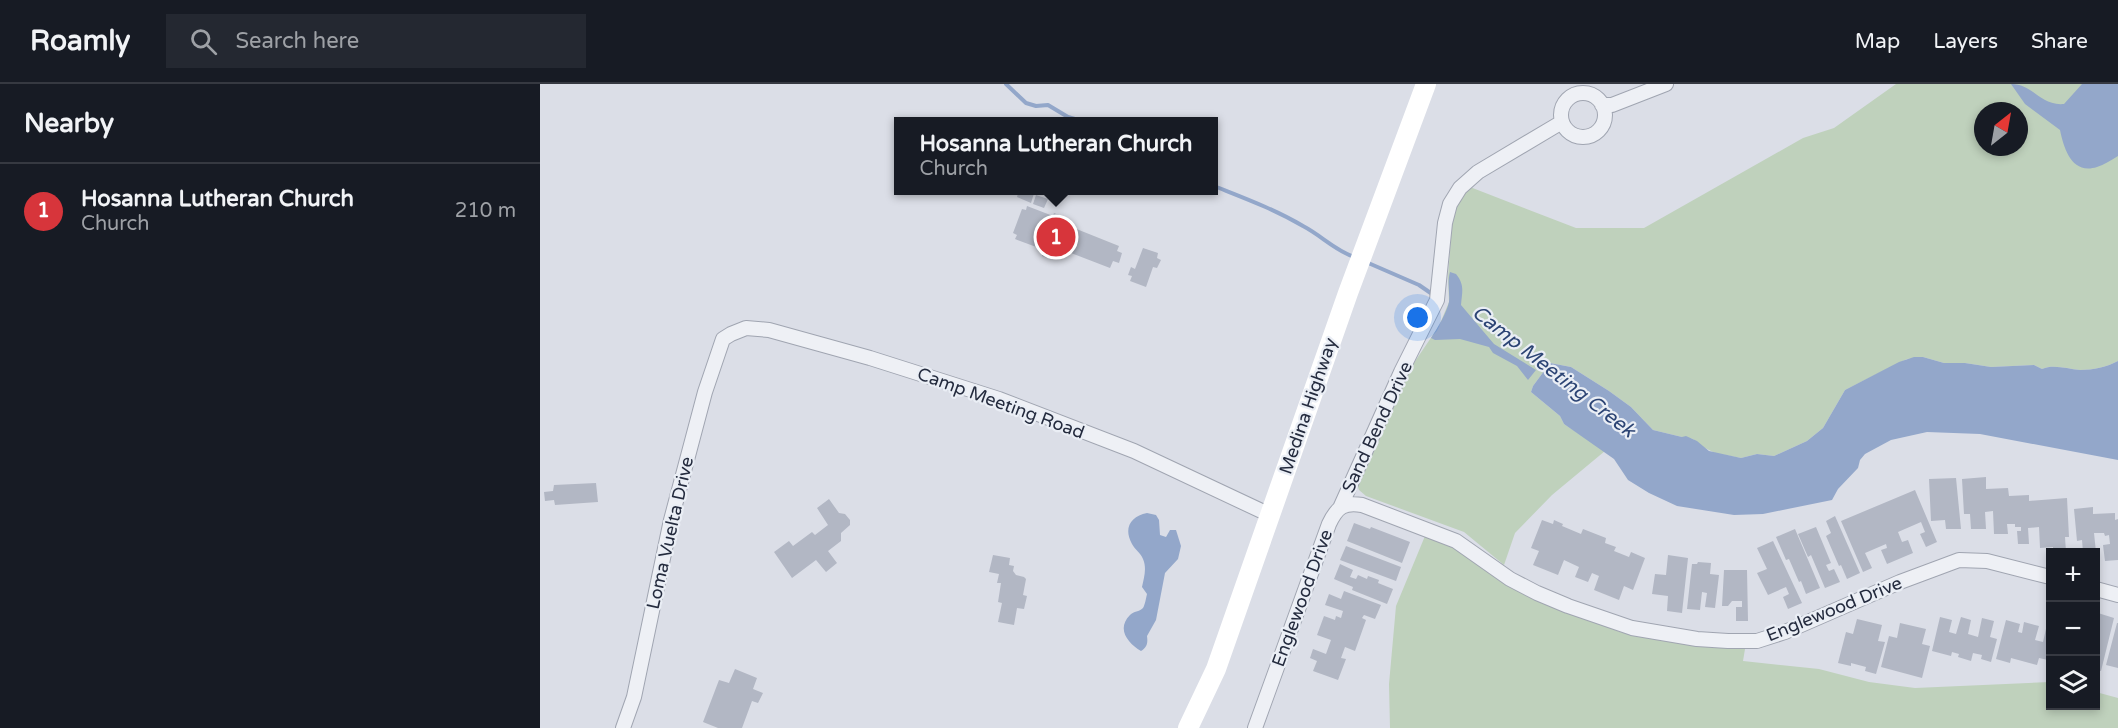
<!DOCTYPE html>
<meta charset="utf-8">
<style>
:root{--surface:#171b24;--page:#242831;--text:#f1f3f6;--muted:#9ea1a6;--line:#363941;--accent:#d7353b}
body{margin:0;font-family:"Varela Round",sans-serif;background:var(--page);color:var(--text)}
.controls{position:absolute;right:18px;bottom:18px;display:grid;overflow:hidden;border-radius:0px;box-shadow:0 3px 9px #0003}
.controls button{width:54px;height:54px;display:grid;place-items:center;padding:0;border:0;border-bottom:2px solid var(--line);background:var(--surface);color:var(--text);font:30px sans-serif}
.compass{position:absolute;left:1434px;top:18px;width:54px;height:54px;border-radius:50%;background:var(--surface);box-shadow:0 3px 9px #0003;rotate:31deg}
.you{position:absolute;left:878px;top:234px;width:21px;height:21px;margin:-15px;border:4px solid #fff;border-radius:50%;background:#1a73e8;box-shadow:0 0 0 9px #1a73e833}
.badge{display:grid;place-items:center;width:39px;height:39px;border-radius:50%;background:var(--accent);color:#fff;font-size:20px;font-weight:700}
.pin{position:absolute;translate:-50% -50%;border:3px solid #fff;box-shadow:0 2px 6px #0006}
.popup{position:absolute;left:354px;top:33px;width:324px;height:78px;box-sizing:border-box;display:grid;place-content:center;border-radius:0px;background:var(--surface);filter:drop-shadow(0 2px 4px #0005);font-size:20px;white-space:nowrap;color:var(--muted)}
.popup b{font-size:22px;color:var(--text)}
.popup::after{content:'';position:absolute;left:50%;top:100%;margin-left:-12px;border:12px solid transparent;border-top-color:var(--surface)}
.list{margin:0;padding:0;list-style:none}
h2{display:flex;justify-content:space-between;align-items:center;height:78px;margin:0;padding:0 24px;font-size:26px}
h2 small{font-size:20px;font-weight:400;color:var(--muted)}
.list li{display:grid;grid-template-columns:39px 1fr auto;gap:18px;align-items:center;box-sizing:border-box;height:96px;padding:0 24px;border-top:2px solid var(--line)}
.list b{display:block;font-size:22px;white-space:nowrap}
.list p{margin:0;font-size:20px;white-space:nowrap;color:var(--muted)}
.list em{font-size:20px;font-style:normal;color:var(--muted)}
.icon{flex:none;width:33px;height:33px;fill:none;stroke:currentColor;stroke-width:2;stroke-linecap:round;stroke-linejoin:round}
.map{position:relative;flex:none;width:1578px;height:644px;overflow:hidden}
header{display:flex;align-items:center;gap:36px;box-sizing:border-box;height:84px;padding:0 30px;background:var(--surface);border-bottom:2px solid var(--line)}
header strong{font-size:28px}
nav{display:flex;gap:33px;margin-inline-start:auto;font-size:21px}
.search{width:420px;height:54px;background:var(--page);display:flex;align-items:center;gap:15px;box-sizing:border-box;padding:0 21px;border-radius:0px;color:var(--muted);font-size:22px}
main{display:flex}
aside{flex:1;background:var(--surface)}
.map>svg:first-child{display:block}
</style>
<header>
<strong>Roamly</strong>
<div class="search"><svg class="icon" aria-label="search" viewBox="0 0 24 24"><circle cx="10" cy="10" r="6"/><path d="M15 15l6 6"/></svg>Search here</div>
<nav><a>Map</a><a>Layers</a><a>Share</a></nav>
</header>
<main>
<aside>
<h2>Nearby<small></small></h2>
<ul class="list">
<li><span class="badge">1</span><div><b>Hosanna Lutheran Church</b><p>Church</p></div><em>210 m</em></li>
</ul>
</aside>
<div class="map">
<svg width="1578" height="644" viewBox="0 0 1578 644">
<rect width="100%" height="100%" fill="#dbdee7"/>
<path fill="#bfd1bc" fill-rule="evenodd" d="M1356,0H1578V277C1567,283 1553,286 1540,286C1527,285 1514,280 1502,285L1494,281L1451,283L1425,279H1404L1383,273L1367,275L1305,306L1283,344L1267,357L1234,372L1217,370L1201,374L1175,369L1159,361L1153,355L1142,353L1113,346L1091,323L1069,307L1031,283L1010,279L993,302L991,308L1020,332L1024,340L1065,367L1012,411L975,449L964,481L924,448L826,412L819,406L817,400L867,289L899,242L909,218L908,193L913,126L930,103L1036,144H1104L1263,54L1294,44ZM1443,27H1479V63H1443Z
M885,452L930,471L958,496L978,507L1080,548L1107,554L1205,565L1203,577L1279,585L1329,598L1375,604L1510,598V622H1556V608L1578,614V644H850L849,600L856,522Z"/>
<path fill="#93a7ca" d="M1471,0C1494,0 1499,22 1524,20L1542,0H1578V72C1571,76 1564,81 1557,83C1532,91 1524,65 1520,46L1485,20Z
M910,188L916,190C925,201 922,208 921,221L954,260L996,286L988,296L977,282L953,269L949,263L920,255L895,256L891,254C897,245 907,228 909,218C910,208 907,199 910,188Z
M1374,273H1383L1404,279H1425L1451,283L1494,281L1502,285C1514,280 1527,285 1540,286C1553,286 1567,283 1578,277V376L1440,350L1387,348L1351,356L1325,370L1320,376L1318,384L1298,405L1292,416L1223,430L1194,431L1137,422L1109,409L1088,396L1074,375L1024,340L1020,332L991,308L993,302L1010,279L1031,283L1069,307L1091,323L1113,346L1142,353L1146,352L1157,357L1169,367L1201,374L1217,370L1234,372L1267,357L1283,344L1305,306L1359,278Z
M607,429L616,431L619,436L620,451L626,453L630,446H636L641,462L638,475L625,489L616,536L607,552C608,559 607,563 601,567C588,559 576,545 590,531C594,527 599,528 603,524C605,521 606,514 607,510L602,503C604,494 607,484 603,475C601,469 595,466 592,460C583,444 591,432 607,429Z"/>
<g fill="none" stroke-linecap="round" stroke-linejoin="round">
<path stroke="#93a7ca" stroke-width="4" d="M466,0L486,19L496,22L508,21L528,33L545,38
M674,102C704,114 734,125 763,142C782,152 793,165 814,173
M826,178L879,201L895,212"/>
</g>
<path fill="#b2b7c4" d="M479,106H495L491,119L477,113Z
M496,111L508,115L504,124L493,120Z
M487,122L513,132L514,129L527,134L524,140L579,162L577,167L582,169L579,179L573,177L570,184L518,164L513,176L502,172L506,162L500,160L499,164L475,155L477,151L473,149L482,125L486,126Z
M603,164L618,169L617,174L621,176L617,184L613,183L606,203L590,197L592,192L588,191L591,183L595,185Z
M1446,393V405L1468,404L1469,412L1489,411V417L1527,414L1529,453H1525L1526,468H1513V463L1500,464L1499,443L1488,444L1489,460H1478L1477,447H1481V443H1475V440H1467L1468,450H1454L1453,427L1445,428L1446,445H1431L1430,430H1424L1422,395Z
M1416,394L1421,445H1406L1405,436L1391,437L1389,395Z
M56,399L58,418L15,421L14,416L5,417L4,408L13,407L14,401Z
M1375,406L1397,458L1386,463L1380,450L1385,448L1381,438L1358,448L1362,458L1368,456L1373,469L1347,480L1341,466L1347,464L1346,460L1325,469L1332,484L1323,488L1301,437Z
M289,415L299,429L305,430L310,436V441L301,449V457L288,467L297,479L286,488L276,476L252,494L234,468L249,457L253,462L272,448L275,451L288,441L277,424Z
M1553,423V430L1575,429V436L1578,435V476L1565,477L1563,461L1570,460L1569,451L1565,452L1564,449H1554L1556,468H1543L1542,456L1537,457L1534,425Z
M1295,432L1320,489L1307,495L1301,481L1299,482L1286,452L1291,449L1286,437Z
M1002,436L1013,440L1014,436L1023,440L1022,442L1041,450L1043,445L1066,454L1065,459L1076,463L1074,467L1089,473L1091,468L1105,474L1093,506L1084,502L1079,516L1054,506L1059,492L1052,489L1048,498L1035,493L1039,483L1024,476L1018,491L993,481L999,467L991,464Z
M814,439L830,445L831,443L870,458L862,479L807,457Z
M1276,443L1291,479L1286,481L1289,487L1294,485L1300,498L1285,504L1271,471L1268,473L1258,450Z
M1255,445L1280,504L1266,510L1261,497L1259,498L1249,475L1246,476L1236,453Z
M1233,457L1262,519L1248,525L1243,513L1249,510L1246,503L1228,511L1217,489L1227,485L1217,464Z
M806,462L861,483L856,497L800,476Z
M453,471L470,474L469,481L474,482L473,487L476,491L484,493L486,495L483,511L487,512L484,525L477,524L474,541L458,538L462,519L458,518L461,499H457L459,490L449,488Z
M1128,471L1148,474L1142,529L1127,527L1128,512L1112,510L1115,490L1126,491Z
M1158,478L1171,479L1170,490L1179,491L1175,524L1165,523L1167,509L1162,508L1160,526L1147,525L1152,480H1157Z
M800,480L813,486L810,493L816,495L818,491L827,495L828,492L839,496L838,499L853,505L847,520L812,506L813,503L794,495Z
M1184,486H1207L1208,537H1196V523H1202V517H1192L1188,522H1182Z
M804,507L841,521L835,535L824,531L822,534L826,536L815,567L805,563L801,574L806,575L798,596L773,587L777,577L770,574L773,565L786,570L791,556L777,551L784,532L795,536L796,532L801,534L803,527L785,521L789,510L801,515Z
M1558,529L1574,534L1561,587L1556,586V540Z
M1400,533L1412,536L1409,548L1416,550L1421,533L1431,536L1428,550L1438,553L1442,534L1454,537L1450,553L1457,555L1451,578L1441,575L1442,571L1433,569L1431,577L1418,573L1419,570L1412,568L1411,572L1392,567Z
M1317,535L1342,541L1338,557L1345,558L1336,590L1325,587L1326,583L1311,579V582L1298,579L1306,548L1313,550Z
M1466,536L1480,540L1478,548L1482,549L1484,538L1499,542L1495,556L1503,558L1508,536L1510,537V581L1507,580L1508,576L1499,574L1497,581L1471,574L1470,579L1456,575Z
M1360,539L1386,545L1382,560L1390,562L1382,594L1341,583L1349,552L1357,554Z
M1577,539H1578V584L1566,581Z
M195,585L217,594L213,605L223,609L218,619L212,617L202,644H178L163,638L179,596L189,599Z"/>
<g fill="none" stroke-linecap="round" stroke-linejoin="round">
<defs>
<path id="street" d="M1021 31a22 22 0 1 1 44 0a22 22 0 1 1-44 0Z
M1062,21H1072L1126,0
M800,424L861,288L897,216L905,139L910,120L920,104L938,88L1022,38
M1556,505L1578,511
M83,644L94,613L131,436L165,308L183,255L191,250L206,244L229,246L330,274L459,315L594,367L730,431
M715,644L789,440C797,423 804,418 822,421L916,457L970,495L997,509L1028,522L1092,544L1157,555L1188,557H1217L1245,548L1360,498L1419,476L1447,477L1510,493"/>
</defs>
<use href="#street" stroke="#a0a5b1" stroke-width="16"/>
<use href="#street" stroke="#eef0f5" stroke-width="14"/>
<path stroke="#fff" stroke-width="20" d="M648,644L676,585L808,209L886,0"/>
</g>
<g text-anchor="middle" stroke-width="4.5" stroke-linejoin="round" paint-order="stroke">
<g font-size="18" fill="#242b3e" stroke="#eaeef5">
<text transform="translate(461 319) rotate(20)" y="6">Camp Meeting Road</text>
<text transform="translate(768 322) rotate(-71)" y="6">Medina Highway</text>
<text transform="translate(837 343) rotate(-65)" y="6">Sand Bend Drive</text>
<text transform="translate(130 449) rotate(-77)" y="6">Loma Vuelta Drive</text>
<text transform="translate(762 514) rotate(-70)" y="6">Englewood Drive</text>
<text transform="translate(1294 525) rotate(-22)" y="6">Englewood Drive</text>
</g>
<g font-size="20" font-style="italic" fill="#2c4474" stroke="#eaeef5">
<text transform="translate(1014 287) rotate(38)" y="7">Camp Meeting Creek</text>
</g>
</g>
</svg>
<div class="controls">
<button>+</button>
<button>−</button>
<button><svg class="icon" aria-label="layers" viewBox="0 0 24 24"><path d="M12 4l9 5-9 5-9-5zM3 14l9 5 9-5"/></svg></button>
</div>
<svg class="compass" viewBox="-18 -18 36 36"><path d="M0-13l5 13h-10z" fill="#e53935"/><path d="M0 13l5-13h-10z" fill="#9ea1a6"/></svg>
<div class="you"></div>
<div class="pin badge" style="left:516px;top:153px">1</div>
<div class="popup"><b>Hosanna Lutheran Church</b>Church</div>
</div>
</main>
